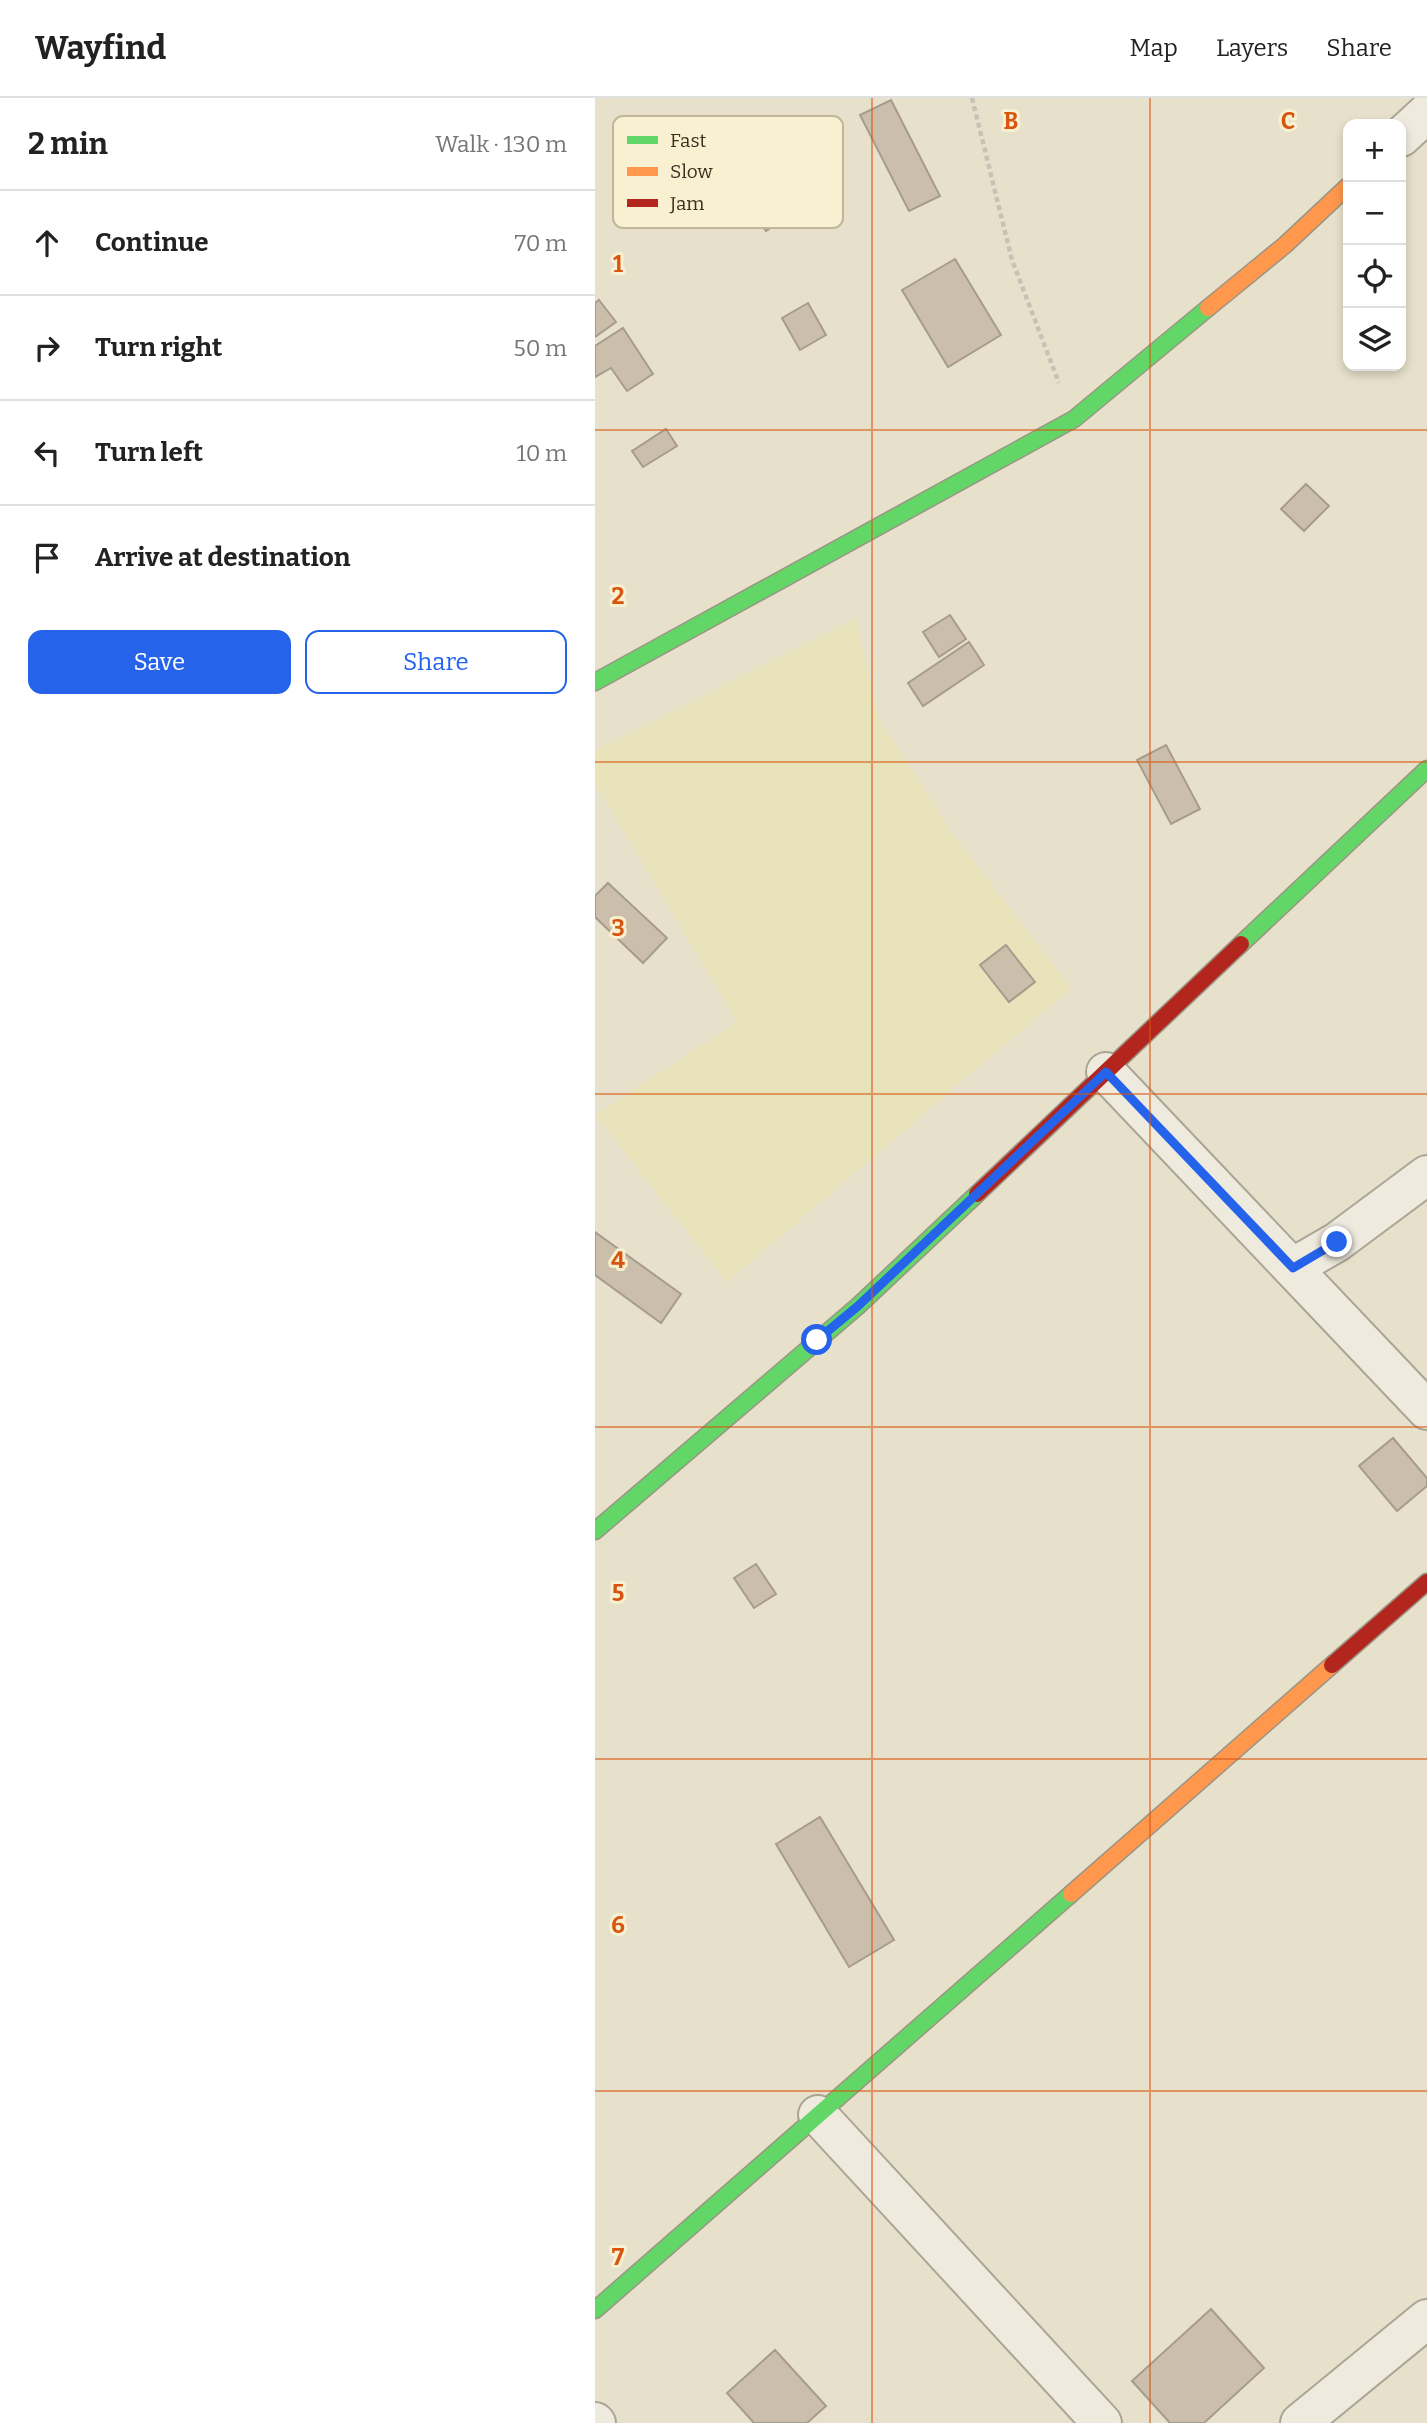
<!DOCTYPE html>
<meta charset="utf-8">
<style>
:root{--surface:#fff;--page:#f2f2f2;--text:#222;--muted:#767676;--line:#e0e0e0;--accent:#2563eb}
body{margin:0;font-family:Bitter,serif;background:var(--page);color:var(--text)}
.controls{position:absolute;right:21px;top:21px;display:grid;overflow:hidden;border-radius:14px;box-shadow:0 4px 10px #0003}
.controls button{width:63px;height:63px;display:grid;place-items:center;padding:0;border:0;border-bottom:2px solid var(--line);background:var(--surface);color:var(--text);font:35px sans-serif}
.stop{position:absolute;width:21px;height:21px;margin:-16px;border:5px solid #2563eb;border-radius:50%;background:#fff}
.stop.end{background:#2563eb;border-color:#fff;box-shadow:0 2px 7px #0008}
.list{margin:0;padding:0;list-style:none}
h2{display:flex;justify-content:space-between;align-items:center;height:91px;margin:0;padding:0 28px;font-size:30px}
h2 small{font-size:23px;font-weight:400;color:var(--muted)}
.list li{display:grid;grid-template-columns:46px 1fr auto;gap:21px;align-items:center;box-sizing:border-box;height:105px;padding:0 28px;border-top:2px solid var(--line)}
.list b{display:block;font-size:26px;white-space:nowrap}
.list em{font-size:23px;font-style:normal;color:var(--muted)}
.actions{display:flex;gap:14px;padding:21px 28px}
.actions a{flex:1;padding:16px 0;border:2px solid var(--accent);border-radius:14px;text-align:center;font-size:24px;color:var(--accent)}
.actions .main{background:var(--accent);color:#fff}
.icon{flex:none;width:38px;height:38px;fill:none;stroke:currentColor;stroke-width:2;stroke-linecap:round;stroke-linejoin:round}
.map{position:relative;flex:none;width:832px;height:2325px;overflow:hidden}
header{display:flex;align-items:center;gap:42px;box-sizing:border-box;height:98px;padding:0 35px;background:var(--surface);border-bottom:2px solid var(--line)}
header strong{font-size:33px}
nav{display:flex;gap:38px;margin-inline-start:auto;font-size:24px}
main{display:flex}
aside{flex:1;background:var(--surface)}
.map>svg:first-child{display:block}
</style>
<header>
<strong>Wayfind</strong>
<nav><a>Map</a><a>Layers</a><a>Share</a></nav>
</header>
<main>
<aside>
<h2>2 min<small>Walk · 130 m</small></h2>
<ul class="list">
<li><svg class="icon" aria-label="ahead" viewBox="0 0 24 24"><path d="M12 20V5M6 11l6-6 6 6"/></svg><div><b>Continue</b></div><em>70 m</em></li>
<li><svg class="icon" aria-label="right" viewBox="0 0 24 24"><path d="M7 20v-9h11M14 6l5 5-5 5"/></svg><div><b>Turn right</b></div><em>50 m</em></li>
<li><svg class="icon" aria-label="left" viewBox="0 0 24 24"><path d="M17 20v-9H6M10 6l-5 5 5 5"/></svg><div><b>Turn left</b></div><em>10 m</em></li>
<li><svg class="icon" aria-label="arrive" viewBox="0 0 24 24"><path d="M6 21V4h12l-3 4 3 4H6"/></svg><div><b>Arrive at destination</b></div></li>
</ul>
<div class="actions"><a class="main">Save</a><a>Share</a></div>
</aside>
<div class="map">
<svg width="832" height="2325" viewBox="0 0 832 2325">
<rect width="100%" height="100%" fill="#e7e1cb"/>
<path fill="#e8e3ba" d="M261,521L283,619L360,739L476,890L132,1184L0,1017L142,924L0,685V652Z"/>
<path fill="#cbbfac" stroke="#a79c8a" stroke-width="2" d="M296,2L345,98L314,113L265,17Z
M185,80L205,109L171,133L151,104Z
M360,161L406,237L353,269L307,192Z
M4,202L21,224L0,239V205Z
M213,205L231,237L205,252L187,220Z
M28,230L58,276L32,293L16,270L0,279V248Z
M71,331L82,348L48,369L37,353Z
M711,386L734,408L709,433L686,411Z
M355,517L371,541L344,559L328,534Z
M374,544L389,567L328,608L313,585Z
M571,647L605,711L576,726L542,662Z
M13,785L72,840L48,865L0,819V798Z
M411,847L440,884L414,904L385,867Z
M0,1134L86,1196L66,1225L0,1177Z
M798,1340L832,1380V1388L802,1413L764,1368Z
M161,1466L181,1496L159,1510L139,1480Z
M225,1719L299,1842L254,1869L181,1746Z
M616,2211L669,2270L609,2325H575L537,2283Z
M180,2252L231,2308L212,2325H159L132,2295Z"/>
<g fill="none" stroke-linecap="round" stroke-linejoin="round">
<defs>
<path id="street" d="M806,39L832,15
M511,974L832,1312
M697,1170L742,1144L832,1077
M223,2017L507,2325
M0,2324L1,2325
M705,2325L832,2221"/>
<path id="fast" d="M0,584L479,321L613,210
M646,846L832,671
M0,1433L263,1208L382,1096
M0,2212L476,1796"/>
<path id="slow" d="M613,210L690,147L753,88
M476,1796L737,1567"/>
<path id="jam" d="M382,1096L646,846
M737,1567L832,1484"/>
</defs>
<use href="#street" stroke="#aca595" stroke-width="42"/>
<use href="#fast" stroke="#9b9585" stroke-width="19"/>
<use href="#slow" stroke="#9b9585" stroke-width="19"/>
<use href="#jam" stroke="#9b9585" stroke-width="19"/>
<path stroke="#c7c2b5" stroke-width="4.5" stroke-dasharray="5 3.5" stroke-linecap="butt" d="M377,0L417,162L464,285"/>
<use href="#street" stroke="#eeeade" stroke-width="38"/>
<use href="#fast" stroke="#63d668" stroke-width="16"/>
<use href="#slow" stroke="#ff974d" stroke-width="16"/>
<use href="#jam" stroke="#b3261e" stroke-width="16"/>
</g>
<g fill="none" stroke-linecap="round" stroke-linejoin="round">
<path stroke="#2563eb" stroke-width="9" d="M222,1242L263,1208L511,974L698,1170L742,1144"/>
</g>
<path fill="none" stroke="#d7550e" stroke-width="2" stroke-opacity="0.55" d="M277,0V2325M555,0V2325M0,332H832M0,664H832M0,996H832M0,1329H832M0,1661H832M0,1993H832"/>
<rect x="18" y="18" width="230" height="112" rx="10" fill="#f8f0d1" stroke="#bfb69b" stroke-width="2"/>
<rect x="32" y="38" width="31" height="8" fill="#63d668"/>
<rect x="32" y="69" width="31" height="9" fill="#ff974d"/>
<rect x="32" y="101" width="31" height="8" fill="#b3261e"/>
<g font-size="19" fill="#3b2e1c">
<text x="75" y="49">Fast</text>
<text x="75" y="80">Slow</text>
<text x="75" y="112">Jam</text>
</g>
<g font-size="23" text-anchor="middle" font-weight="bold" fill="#d7550e" stroke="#f8f0d1" stroke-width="6" stroke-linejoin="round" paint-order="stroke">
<text x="416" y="31">B</text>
<text x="693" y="31">C</text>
<text x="23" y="174">1</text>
<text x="23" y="506">2</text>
<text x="23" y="838">3</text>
<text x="23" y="1170">4</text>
<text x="23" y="1503">5</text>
<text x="23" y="1835">6</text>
<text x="23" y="2167">7</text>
</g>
</svg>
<div class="controls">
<button>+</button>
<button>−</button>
<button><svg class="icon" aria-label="locate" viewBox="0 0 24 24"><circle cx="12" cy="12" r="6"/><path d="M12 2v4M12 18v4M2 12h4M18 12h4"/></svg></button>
<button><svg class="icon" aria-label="layers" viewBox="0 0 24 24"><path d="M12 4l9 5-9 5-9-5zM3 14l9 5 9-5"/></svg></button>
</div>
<div class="stop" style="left:222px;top:1242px"></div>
<div class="stop end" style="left:742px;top:1144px"></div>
</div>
</main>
